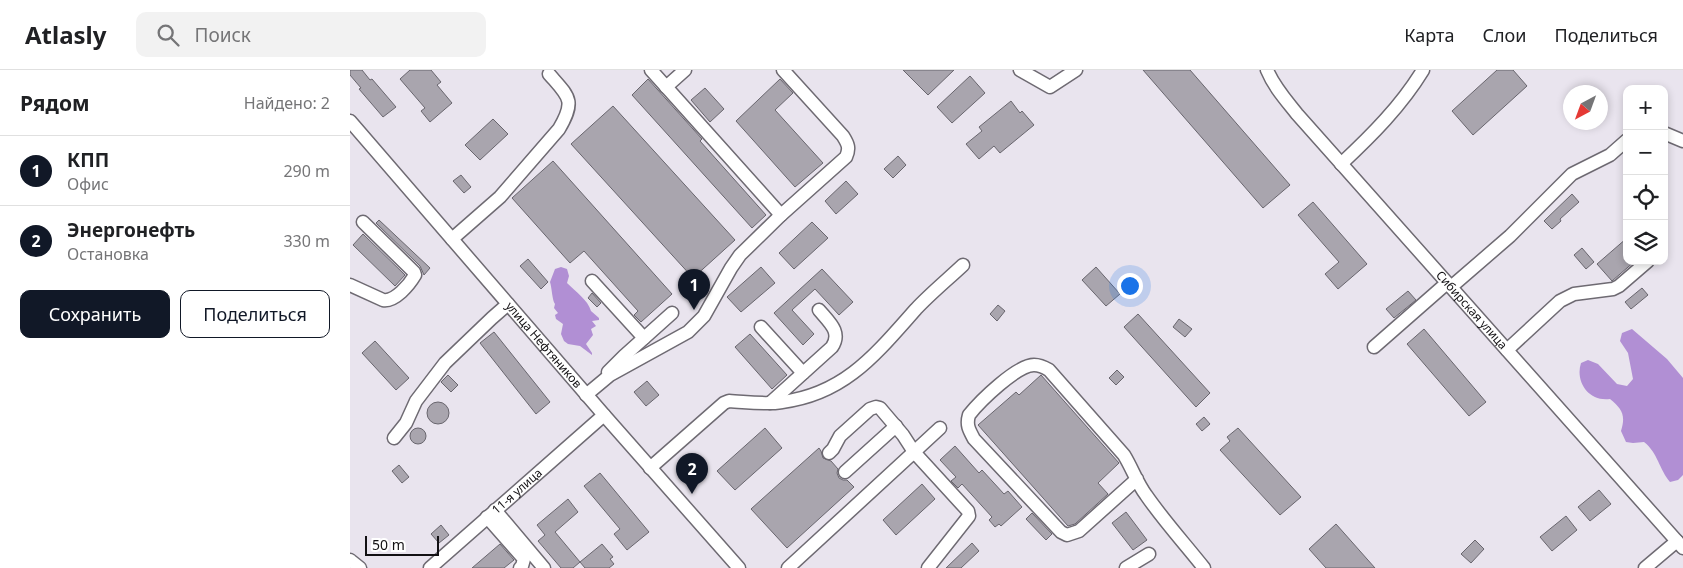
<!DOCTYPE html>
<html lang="ru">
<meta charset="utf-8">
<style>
:root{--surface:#fff;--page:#f2f2f2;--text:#202124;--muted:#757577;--line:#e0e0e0;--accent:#111827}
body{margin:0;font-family:"Noto Sans",sans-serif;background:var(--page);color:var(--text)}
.controls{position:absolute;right:15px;top:15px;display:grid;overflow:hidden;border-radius:10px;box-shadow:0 2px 8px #0003}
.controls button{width:45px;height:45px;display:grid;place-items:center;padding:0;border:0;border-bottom:1px solid var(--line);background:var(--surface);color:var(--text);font:25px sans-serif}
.compass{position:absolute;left:1213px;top:15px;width:45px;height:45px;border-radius:50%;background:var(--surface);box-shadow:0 2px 8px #0003;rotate:221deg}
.scale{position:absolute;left:15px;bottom:12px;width:74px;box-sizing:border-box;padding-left:5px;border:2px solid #121013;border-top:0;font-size:14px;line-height:18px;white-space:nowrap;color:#121013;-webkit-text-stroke:4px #fff;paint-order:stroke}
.you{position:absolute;left:779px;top:215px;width:18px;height:18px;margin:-12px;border:4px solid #fff;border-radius:50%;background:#1a73e8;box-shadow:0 0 0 8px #1a73e833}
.badge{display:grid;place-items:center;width:32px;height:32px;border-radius:50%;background:var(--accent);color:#fff;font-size:16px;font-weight:700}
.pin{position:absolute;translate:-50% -41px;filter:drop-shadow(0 1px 2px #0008)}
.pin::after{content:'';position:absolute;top:26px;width:18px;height:15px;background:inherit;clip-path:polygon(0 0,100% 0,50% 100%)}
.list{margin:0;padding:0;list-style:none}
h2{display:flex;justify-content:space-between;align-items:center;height:65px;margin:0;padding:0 20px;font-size:21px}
h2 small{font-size:16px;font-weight:400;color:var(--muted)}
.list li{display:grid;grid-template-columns:32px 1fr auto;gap:15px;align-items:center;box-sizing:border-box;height:70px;padding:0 20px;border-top:1px solid var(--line)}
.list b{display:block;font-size:19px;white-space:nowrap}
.list p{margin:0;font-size:16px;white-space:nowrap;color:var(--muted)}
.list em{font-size:16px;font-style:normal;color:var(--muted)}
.actions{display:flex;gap:10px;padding:15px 20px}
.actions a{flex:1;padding:11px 0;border:1px solid var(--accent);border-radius:10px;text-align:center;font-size:18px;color:var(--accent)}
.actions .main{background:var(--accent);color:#fff}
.icon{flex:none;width:28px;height:28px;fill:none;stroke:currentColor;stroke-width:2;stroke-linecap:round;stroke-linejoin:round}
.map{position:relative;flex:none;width:1333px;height:498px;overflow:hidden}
header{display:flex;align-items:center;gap:30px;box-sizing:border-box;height:70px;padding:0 25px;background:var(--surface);border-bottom:1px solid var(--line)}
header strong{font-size:24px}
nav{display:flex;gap:28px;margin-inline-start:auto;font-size:18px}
.search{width:350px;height:45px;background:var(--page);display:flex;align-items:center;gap:12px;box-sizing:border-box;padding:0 18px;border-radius:10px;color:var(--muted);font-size:19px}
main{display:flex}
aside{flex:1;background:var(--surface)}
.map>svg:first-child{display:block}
</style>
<header>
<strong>Atlasly</strong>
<div class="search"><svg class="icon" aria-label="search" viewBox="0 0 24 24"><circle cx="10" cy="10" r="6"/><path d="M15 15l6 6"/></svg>Поиск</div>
<nav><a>Карта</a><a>Слои</a><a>Поделиться</a></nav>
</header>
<main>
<aside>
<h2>Рядом<small>Найдено: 2</small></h2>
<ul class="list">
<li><span class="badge">1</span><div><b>КПП</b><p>Офис</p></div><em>290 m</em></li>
<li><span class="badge">2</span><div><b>Энергонефть</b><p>Остановка</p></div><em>330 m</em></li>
</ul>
<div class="actions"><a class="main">Сохранить</a><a>Поделиться</a></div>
</aside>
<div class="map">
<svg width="1333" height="498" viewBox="0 0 1333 498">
<rect width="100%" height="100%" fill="#e9e4ee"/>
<path fill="#b18fd4" d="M211,197L217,199L219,206L217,213C225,221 238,230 241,241L249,248V250L242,251L246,256L241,259L243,265L236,274L242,283V285L230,276L218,274L214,271L211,264L213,254L206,249L205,245L208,243L204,238L205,234C202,230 202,218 200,212L205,199Z
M1282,259L1317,289L1333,308V405L1328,410L1320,412C1309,399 1308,383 1294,372L1283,373L1276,372L1271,361C1276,345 1272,339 1260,329C1238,332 1225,311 1231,293L1238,290L1248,294L1267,314L1277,316L1283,309L1278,283L1270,271L1272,263Z"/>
<path fill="#a9a5ae" stroke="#69666e" d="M0,0H12L20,10L22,9L46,37L33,47L9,19L11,18L0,5Z
M60,0H81L91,12L87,15L102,33L80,52L71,41L75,38L50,9Z
M553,0H604L578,25Z
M793,0H840L940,115L913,138Z
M1147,0H1163L1177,16L1123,65L1102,41Z
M620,6L635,23L602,53L587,37Z
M298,9L352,69L350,71L416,145L402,158L282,25Z
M430,9L443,23L425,40L473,93L445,117L386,51Z
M355,18L374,39L360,52L341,30Z
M661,31L670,43L672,41L684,55L650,83L644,76L629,89L616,74L632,61L629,57Z
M263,36L385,170L343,208L221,74Z
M143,49L158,64L130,90L115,75Z
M548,86L556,95L543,108L534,99Z
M203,91L322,224L291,252L284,245L288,241L234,181L220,193L162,128Z
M111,105L121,117L114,123L103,111Z
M496,111L508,124L486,144L475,131Z
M1222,124L1229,132L1210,149L1211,151L1202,159L1194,151Z
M963,132L1017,194L988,219L975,204L989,192L948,145Z
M29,150L80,198L74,205L70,196L26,153Z
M462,152L478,168L444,199L429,183Z
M13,164L55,205L45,216L3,175Z
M1277,168V191H1285L1262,211L1247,194Z
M1232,178L1244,192L1236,199L1224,185Z
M178,189L198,212L191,219L170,196Z
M411,197L425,213L391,242L377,227Z
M746,197L770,224L756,236L732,210Z
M472,199L503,232L489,245L465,219L442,240L464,264L453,275L424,243Z
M1292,218L1298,225L1281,239L1275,232Z
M1058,221L1066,230L1044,248L1036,239Z
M242,223L251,233L247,237L238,228Z
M648,235L655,241L647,251L640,244Z
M788,244L860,323L846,337L774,257Z
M829,249L842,259L835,267L823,257Z
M1074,259L1136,332L1119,346L1057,274Z
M144,262L200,332L186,344L130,273Z
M400,264L437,305L422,319L385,277Z
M25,271L59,308L46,320L12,283Z
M767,300L774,307L766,315L759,308Z
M98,305L108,315L101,322L91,312Z
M691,305L769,393L748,413L758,424L725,454L718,456L628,355L666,322L669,325Z
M297,311L309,325L296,336L284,322Z
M77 343a11 11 0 1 1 22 0a11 11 0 1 1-22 0Z
M854,347L860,354L852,361L846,354Z
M415,358L432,378L385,420L367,401Z
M888,358L951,427L930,445L870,380L880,371L877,367Z
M60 366a8 8 0 1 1 16 0a8 8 0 1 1-16 0Z
M605,376L629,403L632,400L654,424L658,421L672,437L651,456L649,454L645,457L639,450L642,447L612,414L608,418L601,411L606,407L590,390Z
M469,378L471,381L473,388L481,391L488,399L487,403L489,408L493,410H497L504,417L437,478L401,439Z
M49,395L59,407L52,413L42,401Z
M250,403L299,462L277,480L264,464L270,459L234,416Z
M572,414L585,429L546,465L533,450Z
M1249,420L1261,434L1240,451L1228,437Z
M218,429L228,442L205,462L230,492L223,498H211L188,471L195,465L187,455Z
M776,442L797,470L783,480L762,453Z
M682,443L702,464L696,470L676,449Z
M1216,446L1227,460L1202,481L1190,467Z
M986,454L1025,498H976L959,479Z
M91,455L99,465L89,473L81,464Z
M1125,470L1134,479L1121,493L1111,484Z
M622,473L629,481L611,498H596Z
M150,474L164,490L154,498H122Z
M252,474L263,487L260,489L264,494L259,498H235L230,492Z"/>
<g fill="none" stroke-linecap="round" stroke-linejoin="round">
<defs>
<g id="minor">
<path d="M301,0L431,145"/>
<path d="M670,0L700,17L726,0"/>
<path id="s1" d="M917,0C924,17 936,30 947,44L1333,478"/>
<path d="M316,17L335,0"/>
<path id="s2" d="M0,51L254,345L389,498"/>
<path d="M1314,63L1333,71"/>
<path d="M991,94C1022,65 1051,36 1073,0"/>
<path d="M102,169L150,127L209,59C226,30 219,27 199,4"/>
<path d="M242,211L294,268"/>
<path d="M0,215L33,230C45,232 59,215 65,205L64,202L13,152"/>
<path d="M1101,217L1160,166L1222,104L1260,85L1277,70"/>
<path d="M411,257L453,303"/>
<path d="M1024,277L1097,213"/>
<path d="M1157,280L1210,231L1224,224L1263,219L1269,216L1298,191"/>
<path d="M258,302L274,286L322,243"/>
<path d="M236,325L260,305L338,262L354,246L381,198L390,185L431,145L496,87C500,78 498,74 493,66L433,0"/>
<path d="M420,333L482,277C492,262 479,252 469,240"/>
<path d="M44,368L56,353L66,331L95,293L142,248L158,234"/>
<path d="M479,383L483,379L490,366L520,339L526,337L530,338L553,365L564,382L590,358"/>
<path d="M300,398L374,333L379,331C397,332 415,335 432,332C495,324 526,284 566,239C580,224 597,210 613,195"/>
<path d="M495,402L546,356"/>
<path d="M787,409L729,461L717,465L711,462L624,369C619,360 616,355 619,345C630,331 667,295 684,295C690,295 694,297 699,300L774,385C782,398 787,413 796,425C814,451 835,474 854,498"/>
<path d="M145,440L194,498"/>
<path d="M137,447L174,489L172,496L170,498"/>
<path d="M0,490L10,498"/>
<path id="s3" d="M80,498L254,345"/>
<path d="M438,498L564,382L618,441L619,446L578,498"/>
<path d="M776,498L799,484"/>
<path d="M1295,498L1327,471"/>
</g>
</defs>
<use href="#minor" stroke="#6e6a72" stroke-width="15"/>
<use href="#minor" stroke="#fff" stroke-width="12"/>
</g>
<g text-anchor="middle" stroke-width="5" stroke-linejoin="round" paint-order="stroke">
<g font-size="12" fill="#121013" stroke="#fff">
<text dy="4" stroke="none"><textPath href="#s1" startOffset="316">Сибирская улица</textPath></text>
<text dy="4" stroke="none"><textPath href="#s2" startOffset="296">улица Нефтяников</textPath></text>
<text dy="4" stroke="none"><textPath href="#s3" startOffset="116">11-я улица</textPath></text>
</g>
</g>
</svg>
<div class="controls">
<button>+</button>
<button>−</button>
<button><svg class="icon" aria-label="locate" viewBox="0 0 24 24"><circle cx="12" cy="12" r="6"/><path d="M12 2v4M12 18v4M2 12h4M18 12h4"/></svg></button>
<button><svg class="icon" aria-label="layers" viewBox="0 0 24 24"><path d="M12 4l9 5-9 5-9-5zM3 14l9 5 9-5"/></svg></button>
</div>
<svg class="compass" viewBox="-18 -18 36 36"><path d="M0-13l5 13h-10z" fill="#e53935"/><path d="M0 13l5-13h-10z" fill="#757577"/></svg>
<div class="scale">50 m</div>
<div class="you"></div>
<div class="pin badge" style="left:344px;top:240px">1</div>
<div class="pin badge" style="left:342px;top:424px">2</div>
</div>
</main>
